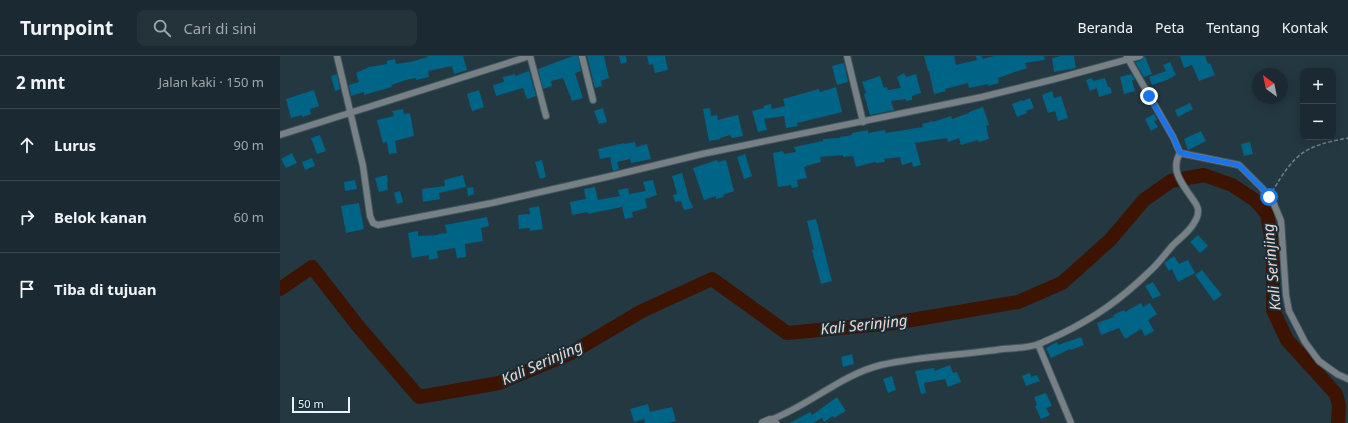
<!DOCTYPE html>
<html lang="id">
<meta charset="utf-8">
<style>
:root{--surface:#1b2a32;--page:#24323a;--text:#f1f3f6;--muted:#a0a7ac;--line:#39464d}
body{margin:0;font-family:"Noto Sans",sans-serif;background:var(--page);color:var(--text)}
.controls{position:absolute;right:12px;top:12px;display:grid;overflow:hidden;border-radius:8px;box-shadow:0 2px 10px #0003}
.controls button{width:36px;height:36px;display:grid;place-items:center;padding:0;border:0;border-bottom:1px solid var(--line);background:var(--surface);color:var(--text);font:20px sans-serif}
.compass{position:absolute;left:972px;top:12px;width:36px;height:36px;border-radius:50%;background:var(--surface);box-shadow:0 2px 10px #0003;rotate:327deg}
.scale{position:absolute;left:12px;bottom:10px;width:58px;box-sizing:border-box;padding-left:4px;border:2px solid #e8f4fa;border-top:0;font-size:11px;line-height:14px;white-space:nowrap;color:#e8f4fa;-webkit-text-stroke:3px #1a2e38;paint-order:stroke}
.stop{position:absolute;width:12px;height:12px;margin:-9px;border:3px solid #1a73e8;border-radius:50%;background:#fff}
.stop.end{background:#1a73e8;border-color:#fff;box-shadow:0 1px 4px #0008}
.list{margin:0;padding:0;list-style:none}
h2{display:flex;justify-content:space-between;align-items:center;height:52px;margin:0;padding:0 16px;font-size:17px}
h2 small{font-size:13px;font-weight:400;color:var(--muted)}
.list li{display:grid;grid-template-columns:26px 1fr auto;gap:12px;align-items:center;box-sizing:border-box;height:72px;padding:0 16px;border-top:1px solid var(--line)}
.list b{display:block;font-size:15px;white-space:nowrap}
.list em{font-size:13px;font-style:normal;color:var(--muted)}
.icon{flex:none;width:22px;height:22px;fill:none;stroke:currentColor;stroke-width:2;stroke-linecap:round;stroke-linejoin:round}
.map{position:relative;flex:none;width:1068px;height:367px;overflow:hidden}
header{display:flex;align-items:center;gap:24px;box-sizing:border-box;height:56px;padding:0 20px;background:var(--surface);border-bottom:1px solid var(--line)}
header strong{font-size:19px}
nav{display:flex;gap:22px;margin-inline-start:auto;font-size:14px}
.search{width:280px;height:36px;background:var(--page);display:flex;align-items:center;gap:10px;box-sizing:border-box;padding:0 14px;border-radius:8px;color:var(--muted);font-size:15px}
main{display:flex}
aside{flex:1;background:var(--surface)}
.map>svg:first-child{display:block}
</style>
<header>
<strong>Turnpoint</strong>
<div class="search"><svg class="icon" aria-label="search" viewBox="0 0 24 24"><circle cx="10" cy="10" r="6"/><path d="M15 15l6 6"/></svg>Cari di sini</div>
<nav><a>Beranda</a><a>Peta</a><a>Tentang</a><a>Kontak</a></nav>
</header>
<main>
<aside>
<h2>2 mnt<small>Jalan kaki · 150 m</small></h2>
<ul class="list">
<li><svg class="icon" aria-label="ahead" viewBox="0 0 24 24"><path d="M12 20V5M6 11l6-6 6 6"/></svg><div><b>Lurus</b></div><em>90 m</em></li>
<li><svg class="icon" aria-label="right" viewBox="0 0 24 24"><path d="M7 20v-9h11M14 6l5 5-5 5"/></svg><div><b>Belok kanan</b></div><em>60 m</em></li>
<li><svg class="icon" aria-label="arrive" viewBox="0 0 24 24"><path d="M6 21V4h12l-3 4 3 4H6"/></svg><div><b>Tiba di tujuan</b></div></li>
</ul>
</aside>
<div class="map">
<svg width="1068" height="367" viewBox="0 0 1068 367">
<rect width="100%" height="100%" fill="#243842"/>
<g fill="none" stroke-linecap="round" stroke-linejoin="round">
<path stroke="#3d1302" stroke-width="14" d="M0,233L32,211L78,270L139,341L219,327L291,297L362,255L432,223L507,277L614,267L738,246L782,227L830,184L864,144L891,125L924,119L952,129L976,145L987,158L993,193V254L1007,284L1056,338L1059,349L1058,367"/>
</g>
<path fill="#006486" d="M147,0H183L187,14L174,18L172,10L148,15L149,21L136,24V22L126,24L111,29L112,31L84,39V36L71,40L69,29L79,26L76,17L89,11L107,8V5L115,3L116,8L130,6L148,1Z
M293,0H298L301,15L295,17L303,42L292,45L283,22L271,25L272,30L263,33L258,13Z
M307,0H324L329,22L321,25L322,30L315,32Z
M339,0H346L347,6L341,8Z
M367,0H385L388,14L375,17L373,8L369,9Z
M644,0H674L676,9L697,4L696,0H702L703,3L714,0H764L765,4L745,7L747,12L718,22L719,27L708,30V28L689,32L688,27L665,33L666,35L654,38L649,15H648Z
M781,0H794L796,12L774,16L772,2Z
M865,0L872,18L864,21L855,6L862,4Z
M900,0H925L928,8L930,7L935,19L919,25L912,9L904,12Z
M890,6L896,19L887,24L872,29L869,21L886,15L883,9Z
M564,7L568,26L557,29L552,10Z
M249,15L256,40L247,43L243,32L216,40L213,29L224,26L223,21L235,18V20Z
M624,17L626,21L636,18L641,37L632,40V44L626,45L625,43L611,45L614,54L590,59L584,38L586,37L582,26L600,20L604,32L607,31L608,34L621,32L617,21Z
M57,18L60,33L55,35L51,20Z
M851,18L855,23L852,24L855,35L844,38L840,21Z
M812,22L813,25L825,22L828,31H830L832,37L819,41L817,32L810,35L806,24Z
M556,31L562,56L517,67L518,70L506,72L504,60L484,63L487,74L478,76L472,55L484,52L483,50L491,48L492,53L505,50L503,43L539,33L540,36Z
M34,34L39,50L30,53L31,58L22,61V59L11,62L6,43Z
M199,34L204,51L192,55L187,38Z
M772,35L774,42L781,40L788,62L778,65L775,55L768,57L762,39Z
M750,42L754,52L746,55L747,57L737,61L732,48L742,44L743,45Z
M910,47L913,53L898,61L895,54Z
M703,51L709,69L706,70L709,83L699,86L698,84L681,89L679,82L668,86L667,82L635,87L641,109L633,111L632,106L622,109L620,101L604,103L605,106L596,107L595,106L576,111L573,100L563,101V99L540,101L541,106L526,110V111H524L527,122L517,124L518,131L512,132L511,129L498,131L493,97L503,95L504,98L516,96L514,91L543,85V83L560,82V81L572,79V77L588,74V77L605,74L606,77L643,71L642,68L653,65V66L671,60L672,63L689,57V56Z
M323,52L327,66L319,68L314,55Z
M430,52L431,60L437,59L438,64L458,59L463,80L452,82L450,79L440,82V83L429,85L423,53Z
M123,53L124,58L130,57L134,80L115,85L117,97L109,98L107,86L103,87L97,64L114,60L112,55Z
M874,58L877,64L874,65L878,71L871,75L865,63Z
M921,75L926,85L908,94L904,83Z
M40,79L46,95L37,98L31,82Z
M355,86L356,91L367,88L371,103L351,107L350,103L337,106L339,113L333,115L330,101L320,103L318,93L344,87V88Z
M970,86L973,98L964,100L961,88Z
M12,97L17,107L6,112L1,103Z
M465,98L472,120L464,123L457,101Z
M32,102L35,110L25,114L22,106Z
M262,104L266,121L260,123L255,106Z
M437,104L438,106L446,104L454,135L443,139L444,141L436,143V140L424,144L413,112Z
M402,117L410,146H411L413,152L404,154L401,145L395,146L393,139L397,138L392,120Z
M107,119L108,126H107L108,134L99,136L95,122Z
M183,119L186,131L159,137L160,143L143,146L142,133L165,130L164,124Z
M75,124L77,133L65,135L64,126Z
M373,124L377,139L365,143L367,152L352,156L353,161L345,163L342,151L308,158V156L292,159L290,146L306,143L304,133L315,131L318,144L340,140L338,134L348,132L349,138L366,135L363,126Z
M193,131L194,138L188,140L187,132Z
M120,135L123,146L117,148L114,137Z
M79,147L84,173L66,177L61,150Z
M259,150L263,173L250,175V172L239,173L238,159L250,158L249,152Z
M207,161L209,170L201,172L203,185L185,188L186,201L177,202L175,192L157,195L158,202L149,204V199L132,202L128,177L138,175V180L158,179V178L167,177L165,169Z
M536,163L552,225L541,228L532,194L534,193L527,165Z
M918,179L928,190L920,197L910,186Z
M894,200L899,208L908,204L915,217L898,226L892,213L889,215L884,207Z
M922,214L942,239L934,245L915,219Z
M873,226L881,239L873,243L865,230Z
M861,247L863,251L870,247L877,258L868,264L874,275L865,280L861,273L845,283L839,272L821,279L817,267L834,261L833,259L844,254L845,256Z
M801,281L804,289L791,294L790,293L771,302L766,292L777,286L778,289Z
M572,298L574,308L563,311L561,301Z
M670,309L673,317L677,316L681,326L668,331L665,323L644,327L646,337L641,338L635,315L654,312V315Z
M750,317L751,321L757,319L760,325L746,330L742,320Z
M612,320L616,334L608,337L603,323Z
M766,337L772,350L766,352L770,359L761,363L755,350L757,349L754,341Z
M557,341L566,355L554,362L553,360L544,366L542,362L533,367H510L530,356L532,359Z
M368,348L370,356L392,351L396,365L388,367H365L364,363L354,366L350,353Z"/>
<g fill="none" stroke-linecap="round" stroke-linejoin="round">
<defs>
<path id="minor" d="M57,0L83,110L90,160L93,167L98,169L212,147L331,120L422,98L702,41L775,23L860,0
M250,0L266,60
M302,0L313,44
M567,0L583,66
M0,79L250,0
M900,97L959,109L982,132L994,148L1001,165L1006,239L1009,255L1025,286L1039,305L1057,318L1068,323
M758,288L791,367
M490,364C529,350 560,319 601,309C641,300 683,299 723,293C735,292 748,292 759,288C766,285 774,281 781,278C816,261 841,243 869,216C878,208 885,198 893,189C900,182 909,176 914,167C916,164 918,160 918,156C919,152 916,148 914,145C904,130 889,115 900,97L893,81L847,1"/>
<path id="tertiary" d="M483,367L490,364L495,367"/>
</defs>
<use href="#minor" stroke="#43565f" stroke-width="8"/>
<use href="#tertiary" stroke="#43565f" stroke-width="10"/>
<path stroke="#6e7f87" stroke-width="1.5" stroke-dasharray="4 2" stroke-linecap="butt" d="M992,136C1015,97 1024,90 1068,82"/>
<use href="#minor" stroke="#768085" stroke-width="6"/>
<use href="#tertiary" stroke="#768085" stroke-width="8"/>
</g>
<g fill="none" stroke-linecap="round" stroke-linejoin="round">
<path stroke="#1a73e8" stroke-width="5" d="M869,40L893,81L900,97L959,109L982,132L989,141"/>
</g>
<g text-anchor="middle" stroke-width="4" stroke-linejoin="round" paint-order="stroke">
<g font-size="15" font-style="italic" fill="#efd7cd" stroke="#1a2e38">
<text transform="translate(992 211) rotate(-95)" y="5">Kali Serinjing</text>
<text transform="translate(584 269) rotate(-6)" y="5">Kali Serinjing</text>
<text transform="translate(262 307) rotate(-24)" y="5">Kali Serinjing</text>
</g>
</g>
</svg>
<div class="controls">
<button>+</button>
<button>−</button>
</div>
<svg class="compass" viewBox="-18 -18 36 36"><path d="M0-13l5 13h-10z" fill="#e53935"/><path d="M0 13l5-13h-10z" fill="#a0a7ac"/></svg>
<div class="scale">50 m</div>
<div class="stop" style="left:989px;top:141px"></div>
<div class="stop end" style="left:869px;top:40px"></div>
</div>
</main>
